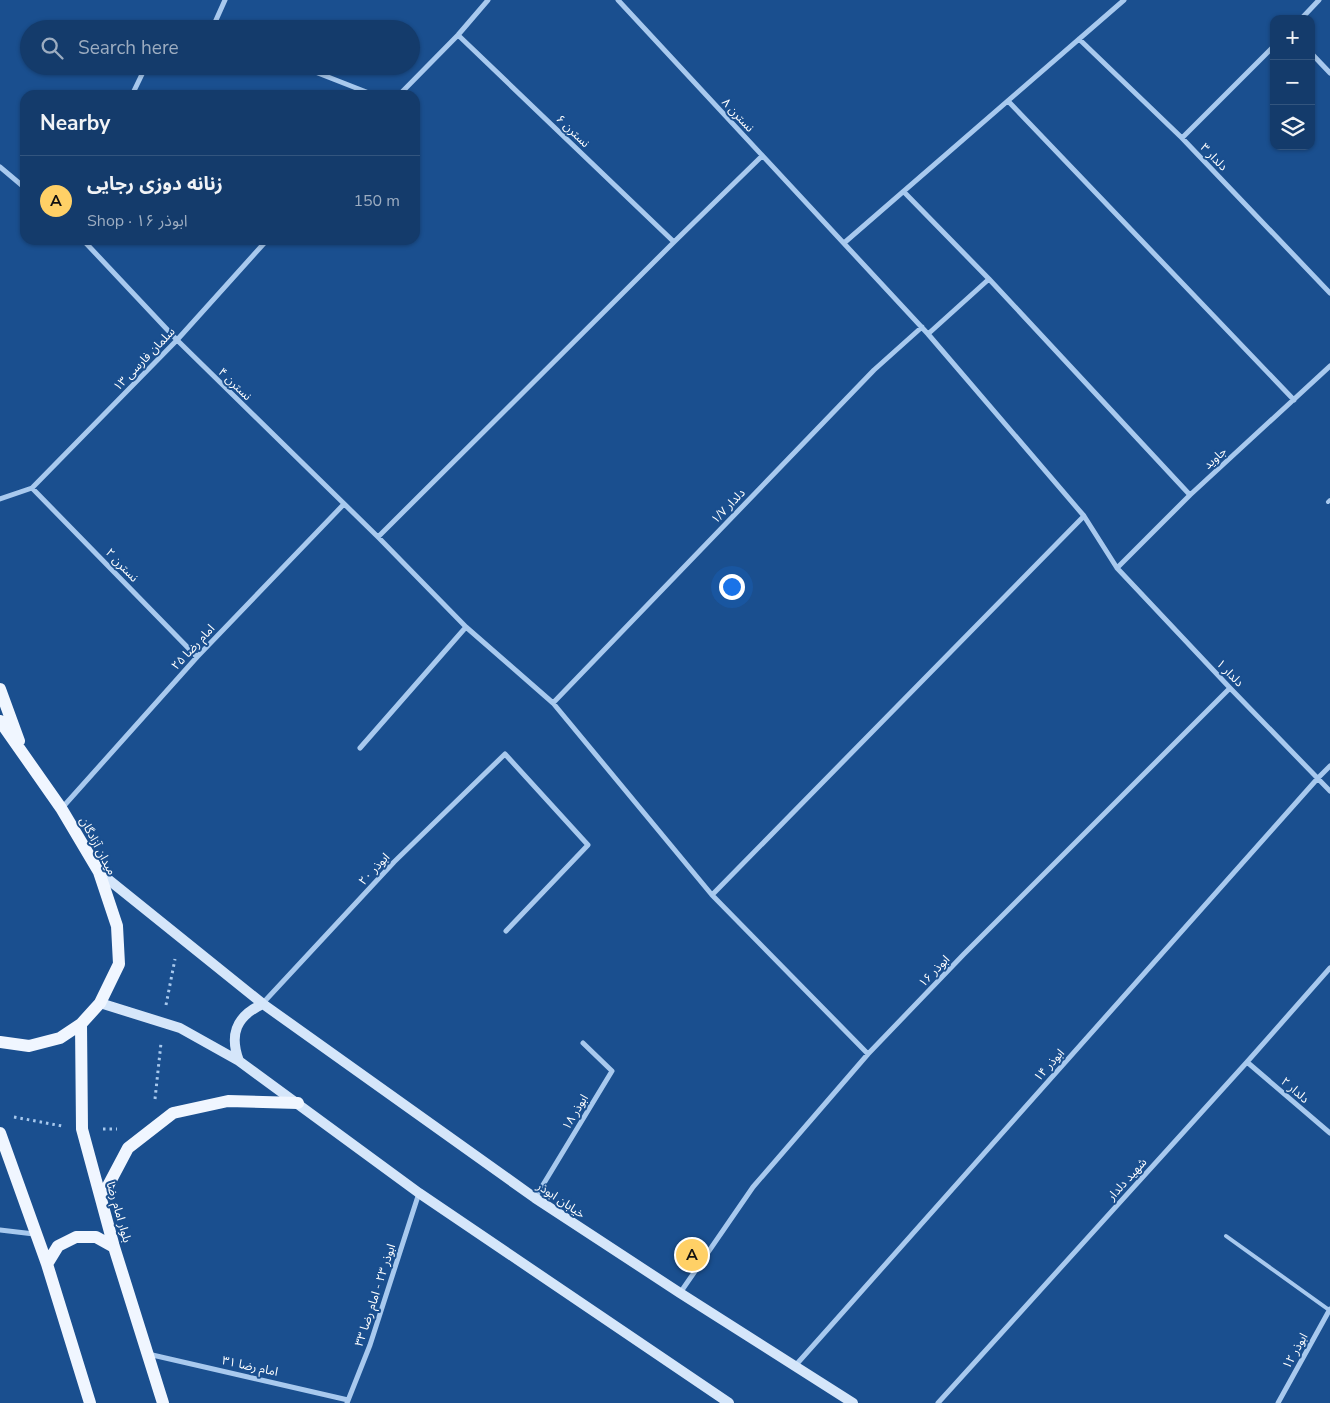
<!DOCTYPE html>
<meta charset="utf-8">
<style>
:root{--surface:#143b6b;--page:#1d4271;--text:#f1f3f6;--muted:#9dadc1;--line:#33557e;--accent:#ffd066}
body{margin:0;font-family:"Nunito Sans","Noto Sans Arabic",sans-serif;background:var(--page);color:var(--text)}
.controls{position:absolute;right:15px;top:15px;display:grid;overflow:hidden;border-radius:10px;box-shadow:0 1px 4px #0004}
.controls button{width:45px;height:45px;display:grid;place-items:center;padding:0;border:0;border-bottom:1px solid var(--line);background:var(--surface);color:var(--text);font:25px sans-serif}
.you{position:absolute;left:731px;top:586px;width:18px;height:18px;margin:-12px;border:4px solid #fff;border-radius:50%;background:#1a73e8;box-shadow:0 0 0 8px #1a73e833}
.badge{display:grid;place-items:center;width:32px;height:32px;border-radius:50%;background:var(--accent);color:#111;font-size:16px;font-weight:700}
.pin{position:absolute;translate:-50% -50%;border:2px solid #fff;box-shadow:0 1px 5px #0006}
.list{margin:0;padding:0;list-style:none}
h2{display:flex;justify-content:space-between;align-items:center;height:65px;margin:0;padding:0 20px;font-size:21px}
h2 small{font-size:16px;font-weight:400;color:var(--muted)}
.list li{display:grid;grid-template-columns:32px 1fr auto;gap:15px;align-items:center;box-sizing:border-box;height:90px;padding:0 20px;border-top:1px solid var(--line)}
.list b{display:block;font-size:19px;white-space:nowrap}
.list p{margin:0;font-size:16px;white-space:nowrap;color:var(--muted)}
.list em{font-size:16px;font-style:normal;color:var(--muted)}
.icon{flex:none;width:28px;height:28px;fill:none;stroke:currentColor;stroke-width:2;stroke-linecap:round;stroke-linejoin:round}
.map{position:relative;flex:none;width:1330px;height:1403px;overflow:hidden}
.search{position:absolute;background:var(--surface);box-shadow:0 1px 4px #0004;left:20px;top:20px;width:400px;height:55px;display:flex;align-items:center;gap:12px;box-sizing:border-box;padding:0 18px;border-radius:28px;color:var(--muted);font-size:19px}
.panel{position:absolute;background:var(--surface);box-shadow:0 1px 4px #0004;left:20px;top:90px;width:400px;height:155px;border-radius:15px}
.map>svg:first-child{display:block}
</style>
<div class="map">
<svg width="1330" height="1403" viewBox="0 0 1330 1403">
<rect width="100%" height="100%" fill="#1a4f8f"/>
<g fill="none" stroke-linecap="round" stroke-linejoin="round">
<path stroke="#a8c9ee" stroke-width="3" stroke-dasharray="2.5 4" stroke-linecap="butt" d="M166,1005L175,959
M155,1099L161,1043
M14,1117L62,1126
M103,1129H117"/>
<path stroke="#a8c9ee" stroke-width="4" d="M1328,502L1330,500
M1226,1236L1329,1310"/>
<path stroke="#a8c9ee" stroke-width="5" d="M618,0L928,334L1084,516L1117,568L1230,688L1330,791
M1301,19L1319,0
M212,29L225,0
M458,35L674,242
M1079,39L1182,138L1330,293
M1311,53L1330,73
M300,66L374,95
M132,95L146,66
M399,95L458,35L488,0
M1008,101L1294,400
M1182,138L1274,46
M0,167L25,188
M904,192L989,279L1190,495
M83,240L177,340L378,537L466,627L553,703L712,895L868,1054
M844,243L1124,0
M928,334L989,279
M32,488L197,657
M0,499L32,488L177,340L267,240
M378,537L674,242L762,156
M1117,568L1190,495L1330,366
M553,703L874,370L922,327
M360,748L466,627
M62,808L197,657L344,504
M712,895L1084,516
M263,1003L394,862L505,754L588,845L506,931
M1247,1062L1330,1133
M535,1198L612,1071L583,1043
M0,1230L34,1234
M680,1293L753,1187L868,1054L964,954L1230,688
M148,1354L348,1400
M795,1366L1318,778L1330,766
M347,1403L370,1345L419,1193
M938,1403L1247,1062L1330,968
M1278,1403L1330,1309"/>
<path stroke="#d5e6fa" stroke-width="10" d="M99,872L263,1004L535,1198L680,1293L853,1403
M100,1003L180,1028L239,1061L419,1193L729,1403
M239,1061C229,1034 236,1016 263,1004"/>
<path stroke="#f0f6ff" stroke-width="12" d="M0,689L19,741
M0,721L61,808L99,872L117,926L119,964L100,1003L81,1024L60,1038L29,1046L0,1042
M81,1024L82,1129L114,1247L163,1403
M0,1133L47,1264L90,1403
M101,1199L128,1148L173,1113L228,1101L298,1103
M47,1264L58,1246L76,1237H96L114,1247"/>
</g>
<g text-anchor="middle" stroke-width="4" stroke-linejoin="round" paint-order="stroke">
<g font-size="12" fill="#fff" stroke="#1a4f8f">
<text transform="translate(738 115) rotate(47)" y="4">نسترن ۸</text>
<text transform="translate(573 131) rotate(44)" y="4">نسترن ۶</text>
<text transform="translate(1214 157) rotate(46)" y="4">دلدار ۳</text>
<text transform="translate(144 359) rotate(-46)" y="4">۱۳ سلمان فارسی</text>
<text transform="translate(235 384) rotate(44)" y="4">نسترن ۴</text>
<text transform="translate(1215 458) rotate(-42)" y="4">جاوید</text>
<text transform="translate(728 506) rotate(-46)" y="4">دلدار ۱/۷</text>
<text transform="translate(122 565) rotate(46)" y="4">نسترن ۲</text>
<text transform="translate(193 647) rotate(-47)" y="4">امام رضا ۲۵</text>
<text transform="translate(1230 673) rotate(46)" y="4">دلدار ۱</text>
<text transform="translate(98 846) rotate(62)" y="4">میدان آزادگان</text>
<text transform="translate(374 869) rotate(-47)" y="4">ابوذر ۲۰</text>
<text transform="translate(934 971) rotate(-46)" y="4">ابوذر ۱۶</text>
<text transform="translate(1049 1065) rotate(-48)" y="4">ابوذر ۱۴</text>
<text transform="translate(1295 1090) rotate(41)" y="4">دلدار ۲</text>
<text transform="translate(575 1112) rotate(-59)" y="4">ابوذر ۱۸</text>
<text transform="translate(1127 1179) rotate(-48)" y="4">شهید دلدار</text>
<text transform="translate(561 1200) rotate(34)" y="4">خیابان ابوذر</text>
<text transform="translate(119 1212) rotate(74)" y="4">بلوار امام رضا</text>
<text transform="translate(375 1295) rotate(-72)" y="4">ابوذر ۲۳ - امام رضا ۳۳</text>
<text transform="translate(1295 1351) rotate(-61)" y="4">ابوذر ۱۲</text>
<text transform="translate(250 1366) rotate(12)" y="4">امام رضا ۳۱</text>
</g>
</g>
</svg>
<div class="controls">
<button>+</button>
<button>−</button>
<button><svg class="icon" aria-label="layers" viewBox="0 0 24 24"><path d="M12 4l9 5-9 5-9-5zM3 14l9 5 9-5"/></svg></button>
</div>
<div class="you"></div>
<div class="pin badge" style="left:692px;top:1255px">A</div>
<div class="search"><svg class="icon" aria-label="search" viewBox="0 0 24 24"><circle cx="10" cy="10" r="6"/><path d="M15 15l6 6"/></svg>Search here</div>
<section class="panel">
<h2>Nearby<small></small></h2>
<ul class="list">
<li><span class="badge">A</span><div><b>زنانه دوزی رجایی</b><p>Shop · ابوذر ۱۶</p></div><em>150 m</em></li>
</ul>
</section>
</div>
